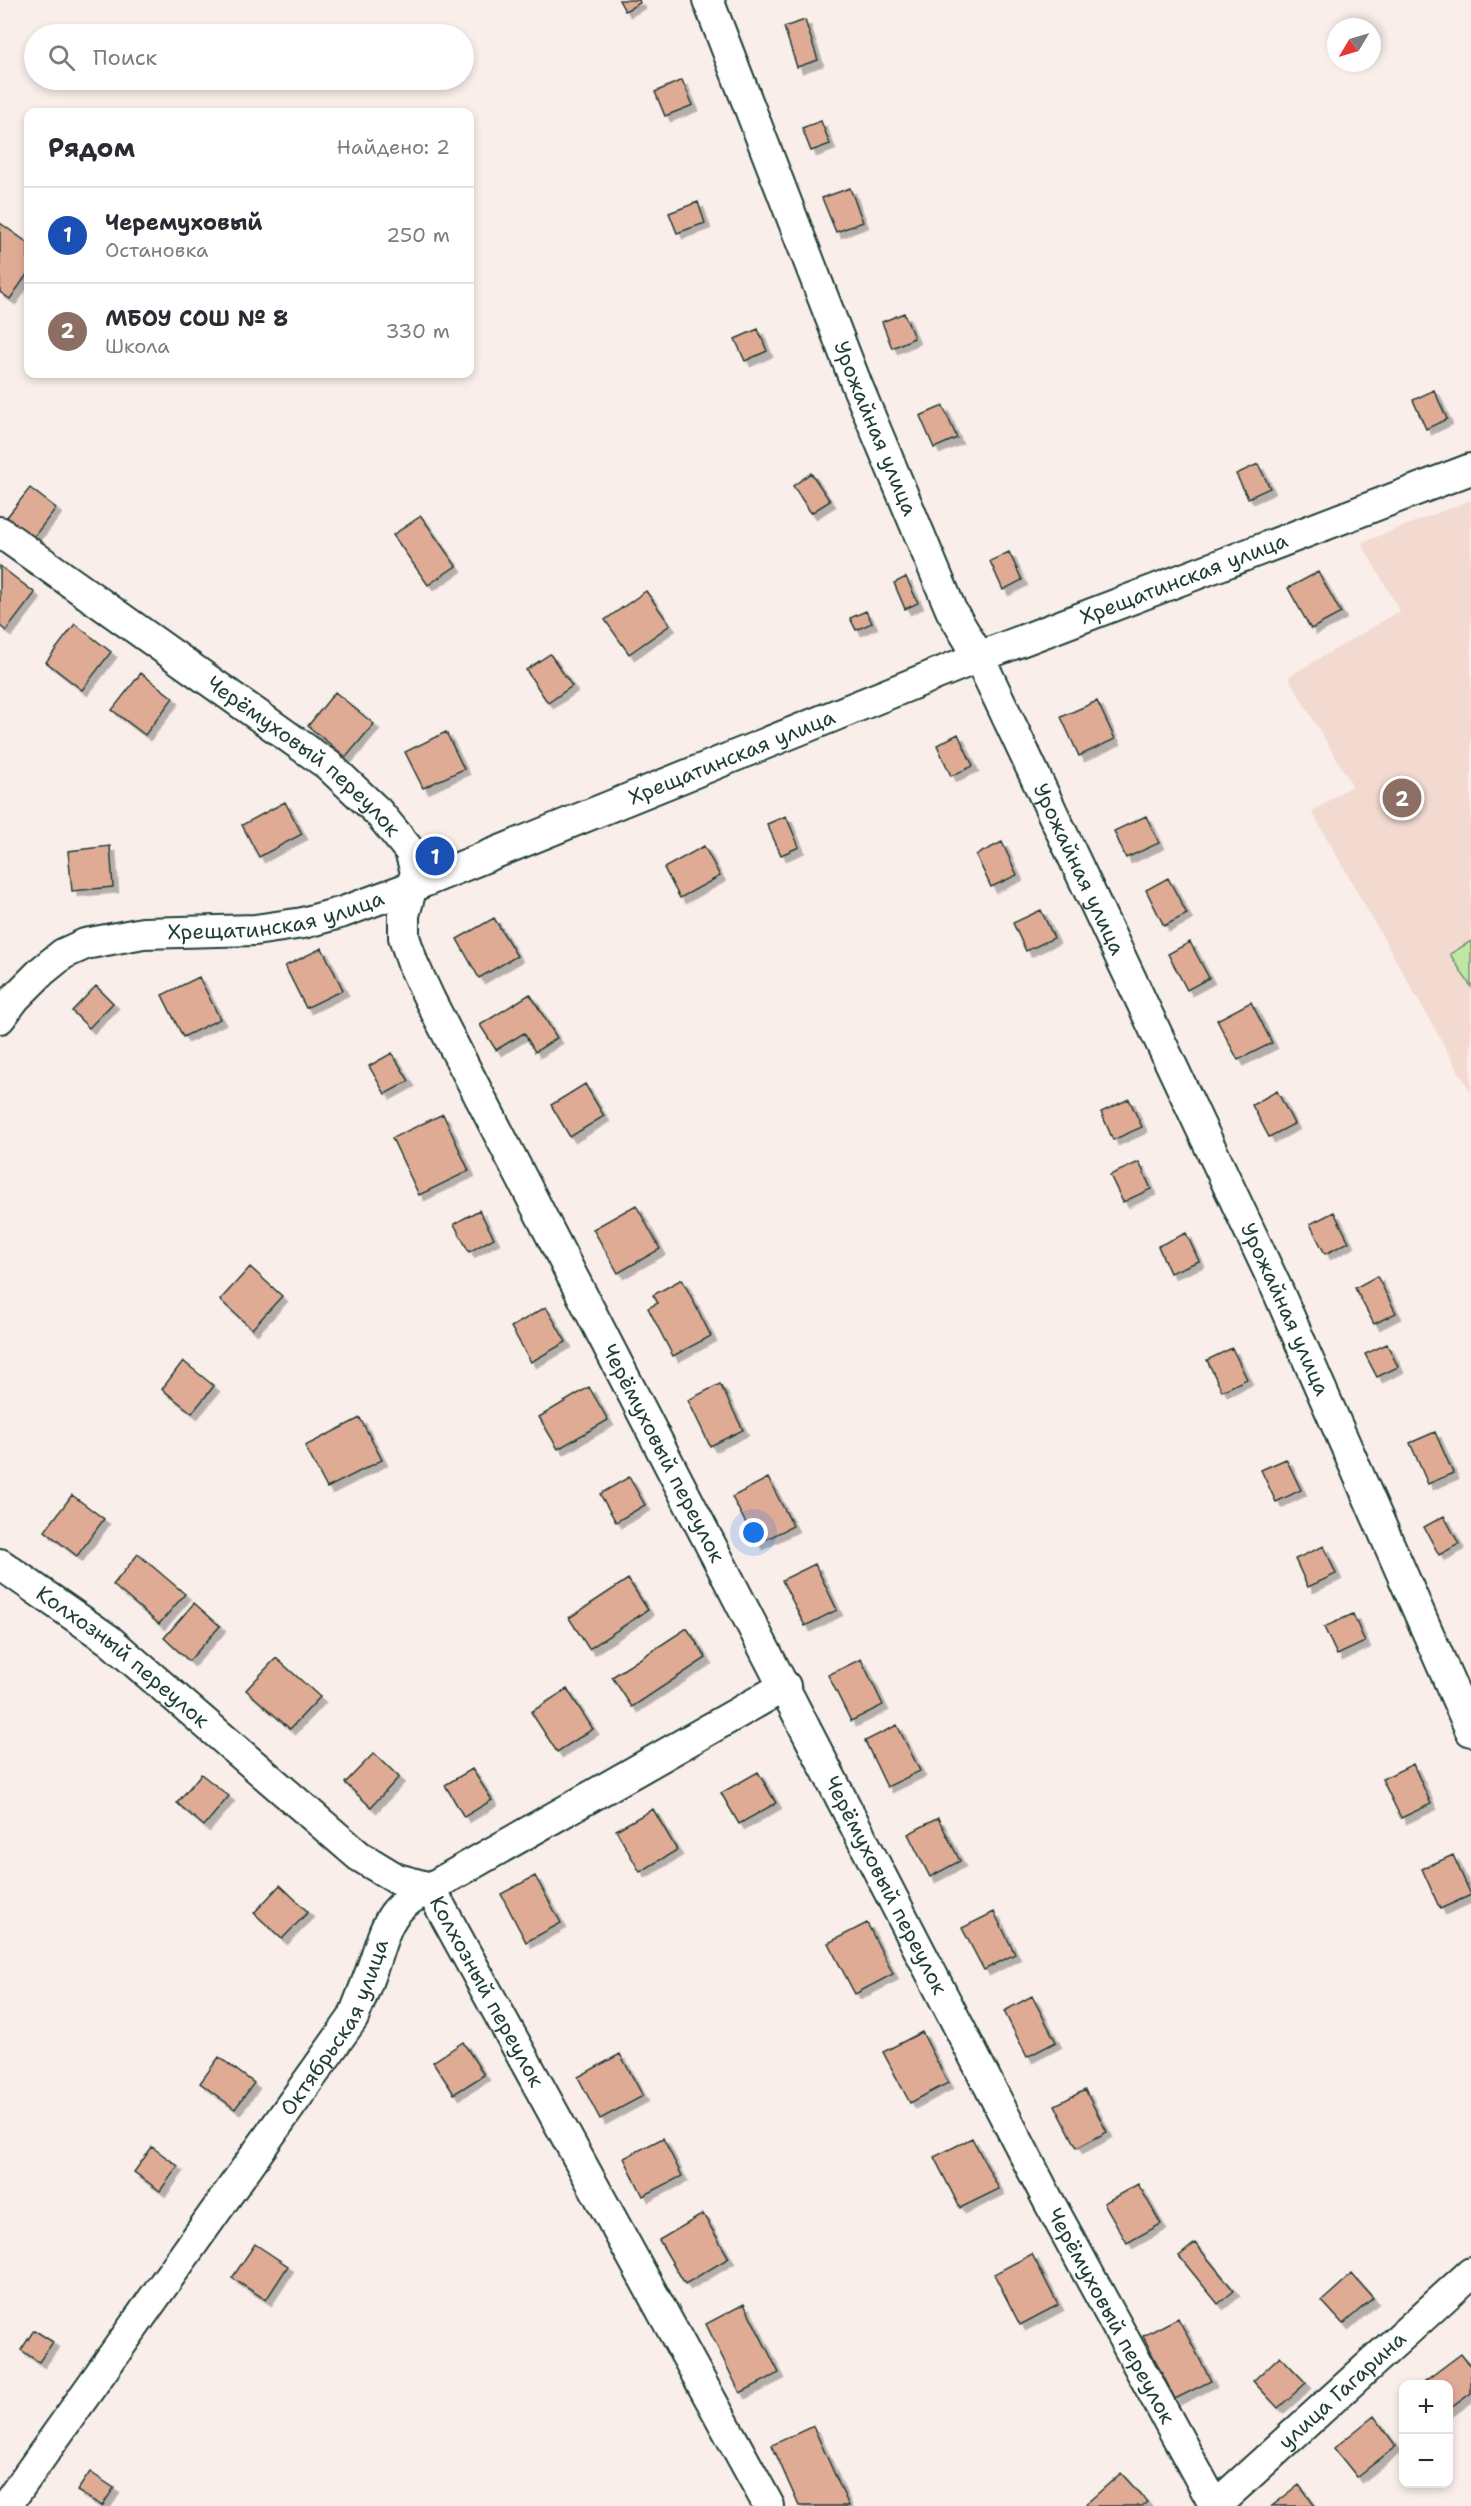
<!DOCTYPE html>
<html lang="ru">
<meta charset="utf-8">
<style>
:root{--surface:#fff;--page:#f2f2f3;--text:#2b2b33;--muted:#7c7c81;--line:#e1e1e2;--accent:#0f766e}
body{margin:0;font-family:"Shantell Sans",sans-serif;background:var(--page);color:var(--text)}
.controls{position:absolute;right:18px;bottom:18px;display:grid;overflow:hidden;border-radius:12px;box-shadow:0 3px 9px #0003}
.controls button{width:54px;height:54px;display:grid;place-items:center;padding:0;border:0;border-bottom:2px solid var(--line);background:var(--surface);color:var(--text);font:30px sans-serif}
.compass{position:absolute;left:1327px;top:18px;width:54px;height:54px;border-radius:50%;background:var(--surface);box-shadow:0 3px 9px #0003;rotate:232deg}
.you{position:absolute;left:754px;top:1533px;width:21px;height:21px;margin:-15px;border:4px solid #fff;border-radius:50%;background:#1a73e8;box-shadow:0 0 0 9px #1a73e833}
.badge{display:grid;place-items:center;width:39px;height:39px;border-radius:50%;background:var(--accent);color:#fff;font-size:20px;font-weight:700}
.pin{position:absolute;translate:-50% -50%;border:3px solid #fff;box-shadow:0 2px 6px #0006}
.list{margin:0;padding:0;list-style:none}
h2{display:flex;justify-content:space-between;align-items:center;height:78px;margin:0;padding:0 24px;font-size:26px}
h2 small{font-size:20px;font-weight:400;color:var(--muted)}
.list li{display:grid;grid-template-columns:39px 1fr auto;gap:18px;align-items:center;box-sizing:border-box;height:96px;padding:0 24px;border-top:2px solid var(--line)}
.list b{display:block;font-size:22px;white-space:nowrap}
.list p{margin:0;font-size:20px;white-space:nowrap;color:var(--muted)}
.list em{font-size:20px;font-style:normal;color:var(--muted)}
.icon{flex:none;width:33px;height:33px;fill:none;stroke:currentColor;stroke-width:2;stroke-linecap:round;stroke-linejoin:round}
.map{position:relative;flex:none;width:1471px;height:2506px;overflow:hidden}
.search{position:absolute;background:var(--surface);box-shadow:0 3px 9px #0003;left:24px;top:24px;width:450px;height:66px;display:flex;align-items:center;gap:15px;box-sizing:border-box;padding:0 21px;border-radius:33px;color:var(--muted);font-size:22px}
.panel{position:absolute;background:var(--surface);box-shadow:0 3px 9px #0003;left:24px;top:108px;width:450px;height:270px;border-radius:12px}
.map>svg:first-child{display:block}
</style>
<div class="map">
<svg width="1471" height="2506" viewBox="0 0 1471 2506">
<defs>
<filter id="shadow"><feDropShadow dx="5.5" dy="5.5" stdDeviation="0" flood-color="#0004"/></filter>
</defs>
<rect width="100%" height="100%" fill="#f9eeea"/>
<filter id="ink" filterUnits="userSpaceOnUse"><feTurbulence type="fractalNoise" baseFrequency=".0167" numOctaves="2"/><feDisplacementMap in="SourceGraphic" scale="12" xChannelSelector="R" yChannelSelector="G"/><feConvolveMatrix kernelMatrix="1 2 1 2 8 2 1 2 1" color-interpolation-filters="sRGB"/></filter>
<g filter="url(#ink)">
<path fill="#f2dad0" d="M1471,500V1093L1312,812L1352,785L1288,677L1400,611L1361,543Z"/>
<path fill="#c1e8a3" stroke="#70926c" stroke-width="1.5" d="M1471,941V987L1450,954Z"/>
<path fill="#e0ab95" stroke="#1f3d34" stroke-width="1.5" filter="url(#shadow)" d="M619,0H639L640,3L625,11Z
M805,20L818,60L797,67L784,27Z
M682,80L693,105L665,116L655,92Z
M821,121L830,144L811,151L802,128Z
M850,188L863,222L836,232L822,198Z
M698,202L705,223L677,233L669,213Z
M0,223L28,243V273L10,299L0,292Z
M904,313L914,338L892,348L882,322Z
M758,329L767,351L745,361L735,339Z
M1434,390L1447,419L1426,429L1413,400Z
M943,406L957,438L934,448L920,416Z
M1258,464L1270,488L1248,498L1236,474Z
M811,473L830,501L811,513L793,486Z
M30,488L56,508L33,538L7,517Z
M421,516L456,566L428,585L393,535Z
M1009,552L1022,580L1003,590L990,561Z
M0,566L35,593L6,631L0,626Z
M1318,572L1341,613L1311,629L1288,588Z
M906,577L918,603L905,609L894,583Z
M646,591L670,625L629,654L605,620Z
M866,611L872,623L856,630L850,618Z
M75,624L111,652L82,690L46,662Z
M550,654L572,686L548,703L526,670Z
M141,673L173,698L145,735L112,710Z
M335,692L374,724L346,757L308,726Z
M1097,701L1115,739L1079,756L1061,717Z
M446,732L464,769L423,788L405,752Z
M958,734L973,766L951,776L937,745Z
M285,802L302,834L259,857L242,825Z
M786,816L799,847L781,855L767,824Z
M1146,816L1159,843L1126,858L1114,831Z
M1002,842L1017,875L991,887L976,855Z
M110,846L113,887L72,891L68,851Z
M704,846L720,876L680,898L664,868Z
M1168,878L1187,914L1164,926L1146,890Z
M1041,910L1054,938L1026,951L1013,923Z
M494,918L517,956L479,978L457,939Z
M1190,942L1209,978L1187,990L1168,954Z
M322,948L343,990L306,1008L285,966Z
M199,977L220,1019L183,1037L162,995Z
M96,986L113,1003L89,1028L72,1011Z
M530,994L557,1038L535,1052L524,1033L496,1050L480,1025Z
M1251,1002L1272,1043L1238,1060L1217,1020Z
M392,1053L409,1081L385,1094L369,1066Z
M585,1084L604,1116L570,1137L551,1105Z
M1277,1091L1294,1124L1269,1137L1252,1105Z
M1129,1099L1142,1127L1113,1140L1101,1112Z
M443,1114L469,1171L419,1195L392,1138Z
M1139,1162L1151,1189L1123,1202L1110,1175Z
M636,1205L660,1249L618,1273L593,1229Z
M479,1210L494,1238L469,1252L454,1224Z
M1334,1212L1349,1242L1325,1254L1310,1224Z
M1186,1233L1199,1261L1170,1273L1158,1246Z
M250,1267L282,1296L252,1329L220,1300Z
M1377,1276L1396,1313L1374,1324L1355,1288Z
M682,1279L711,1336L673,1356L648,1308L658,1303L653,1295Z
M546,1307L566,1342L531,1362L511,1327Z
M1387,1344L1398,1367L1377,1377L1365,1354Z
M1232,1348L1247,1379L1222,1391L1207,1360Z
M183,1361L214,1386L192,1413L162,1389Z
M720,1384L743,1430L710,1446L688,1400Z
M589,1387L608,1420L558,1449L539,1417Z
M360,1418L382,1460L327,1488L305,1446Z
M1435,1432L1453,1473L1428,1484L1410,1443Z
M1286,1459L1301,1490L1276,1502L1261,1470Z
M629,1477L645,1505L616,1522L600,1494Z
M768,1478L793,1526L757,1544L732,1497Z
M72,1495L104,1519L77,1556L45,1531Z
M1444,1516L1459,1544L1439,1555L1424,1527Z
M1324,1546L1336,1574L1308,1587L1295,1559Z
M138,1554L185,1594L159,1624L113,1585Z
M815,1564L837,1610L805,1626L782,1580Z
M628,1579L648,1610L589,1649L569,1618Z
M194,1603L220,1626L189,1661L164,1638Z
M1353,1614L1365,1642L1337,1655L1324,1627Z
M687,1628L706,1658L632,1707L612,1677Z
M276,1658L320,1697L290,1729L246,1690Z
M861,1659L883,1705L851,1721L828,1675Z
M567,1689L593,1729L557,1752L531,1712Z
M897,1725L920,1771L887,1787L865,1741Z
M374,1753L399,1777L371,1807L345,1783Z
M1413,1764L1431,1804L1401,1818L1382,1779Z
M472,1769L492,1800L464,1817L445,1785Z
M758,1772L776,1803L739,1824L721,1793Z
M201,1774L229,1796L204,1826L177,1803Z
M653,1809L677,1850L640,1872L616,1830Z
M938,1818L960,1861L930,1877L908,1834Z
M1453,1855L1471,1895L1440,1909L1422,1869Z
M535,1876L561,1923L526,1942L501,1894Z
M280,1885L308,1912L282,1939L254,1913Z
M994,1912L1015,1954L984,1970L962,1928Z
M867,1923L893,1974L855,1994L828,1943Z
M1032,1996L1056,2042L1027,2057L1004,2011Z
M922,2032L948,2083L910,2103L883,2052Z
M463,2042L484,2075L454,2094L433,2062Z
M620,2054L643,2096L600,2119L578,2077Z
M219,2057L254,2083L235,2109L200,2083Z
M1085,2090L1107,2132L1077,2148L1055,2105Z
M663,2138L682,2176L643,2196L624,2158Z
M972,2138L999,2189L960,2208L934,2157Z
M152,2147L178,2166L160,2191L134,2172Z
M1138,2184L1161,2224L1127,2243L1104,2203Z
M703,2214L729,2258L685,2284L659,2240Z
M1195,2243L1234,2291L1218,2304L1179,2256Z
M255,2244L288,2266L266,2300L232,2278Z
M1032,2254L1058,2305L1020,2325L994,2274Z
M1352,2274L1373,2298L1343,2324L1322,2301Z
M744,2304L779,2373L740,2393L706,2324Z
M1178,2318L1211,2381L1175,2399L1143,2336Z
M34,2330L53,2342L39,2362L21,2350Z
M1461,2354L1471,2367V2393L1448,2410V2384H1421Z
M1280,2356L1306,2383L1278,2408L1253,2381Z
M1374,2416L1396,2446L1357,2477L1334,2448Z
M813,2426L849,2506H799L772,2445Z
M90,2472L114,2488L102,2506L77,2491Z
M1121,2473L1147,2502L1142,2506H1088L1086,2504Z
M1299,2485L1315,2506H1272Z"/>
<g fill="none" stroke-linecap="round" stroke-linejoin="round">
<defs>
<g id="minor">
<path id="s1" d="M708,0L856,383L951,610L979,657L1277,1289L1471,1731"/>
<path id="s2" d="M0,532L328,765L378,812L410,851L416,872L404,915V937L413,964L430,1000L1048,2200L1215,2506"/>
<path id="s3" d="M0,1018L15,998L42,971L63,954L85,944L143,933L255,930L303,923L343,912L411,887L979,657L1471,469"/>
<path id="s4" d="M0,1564L109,1640L359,1856L397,1879L430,1888L769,2506"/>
<path id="s5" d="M6,2506L353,2018C361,1998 369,1978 376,1957C388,1920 392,1906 430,1888L785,1686"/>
<path id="s6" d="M1215,2506L1471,2273"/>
</g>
</defs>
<use href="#minor" stroke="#1f3d34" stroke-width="34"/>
<use href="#minor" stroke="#fff" stroke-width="30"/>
</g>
</g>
<g text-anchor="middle" stroke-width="4.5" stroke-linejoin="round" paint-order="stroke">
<g font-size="21" fill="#1f3d34" stroke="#fff">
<text dy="7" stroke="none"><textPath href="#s1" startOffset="460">Урожайная улица</textPath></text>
<text dy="7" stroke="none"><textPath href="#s3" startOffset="1280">Хрещатинская улица</textPath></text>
<text dy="7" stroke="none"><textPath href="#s3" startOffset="794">Хрещатинская улица</textPath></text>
<text dy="7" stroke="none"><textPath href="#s2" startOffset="378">Черёмуховый переулок</textPath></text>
<text dy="7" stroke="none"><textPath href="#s1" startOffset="946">Урожайная улица</textPath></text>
<text dy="7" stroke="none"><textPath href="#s3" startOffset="308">Хрещатинская улица</textPath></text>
<text dy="7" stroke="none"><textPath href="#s1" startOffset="1432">Урожайная улица</textPath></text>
<text dy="7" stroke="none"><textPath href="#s2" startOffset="1188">Черёмуховый переулок</textPath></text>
<text dy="7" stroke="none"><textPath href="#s4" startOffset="154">Колхозный переулок</textPath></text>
<text dy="7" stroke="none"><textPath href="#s2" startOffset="1674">Черёмуховый переулок</textPath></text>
<text dy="7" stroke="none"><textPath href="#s4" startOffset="660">Колхозный переулок</textPath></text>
<text dy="7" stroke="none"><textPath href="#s5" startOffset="582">Октябрьская улица</textPath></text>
<text dy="7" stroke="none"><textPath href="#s2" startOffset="2160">Черёмуховый переулок</textPath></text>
<text dy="7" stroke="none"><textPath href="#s6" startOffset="172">улица Гагарина</textPath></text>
</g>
</g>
</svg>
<div class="controls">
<button>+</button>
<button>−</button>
</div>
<svg class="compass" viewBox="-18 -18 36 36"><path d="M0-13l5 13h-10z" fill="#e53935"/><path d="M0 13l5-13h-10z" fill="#7c7c81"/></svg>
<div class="you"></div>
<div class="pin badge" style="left:435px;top:856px;background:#1a4fb4">1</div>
<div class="pin badge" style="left:1402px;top:798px;background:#8d6e63">2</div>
<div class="search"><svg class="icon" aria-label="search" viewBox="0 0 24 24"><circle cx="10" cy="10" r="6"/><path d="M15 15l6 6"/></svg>Поиск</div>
<section class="panel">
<h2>Рядом<small>Найдено: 2</small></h2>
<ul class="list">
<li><span class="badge" style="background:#1a4fb4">1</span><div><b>Черемуховый</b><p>Остановка</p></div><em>250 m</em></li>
<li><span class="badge" style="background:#8d6e63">2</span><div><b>МБОУ СОШ № 8</b><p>Школа</p></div><em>330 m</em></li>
</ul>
</section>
</div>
